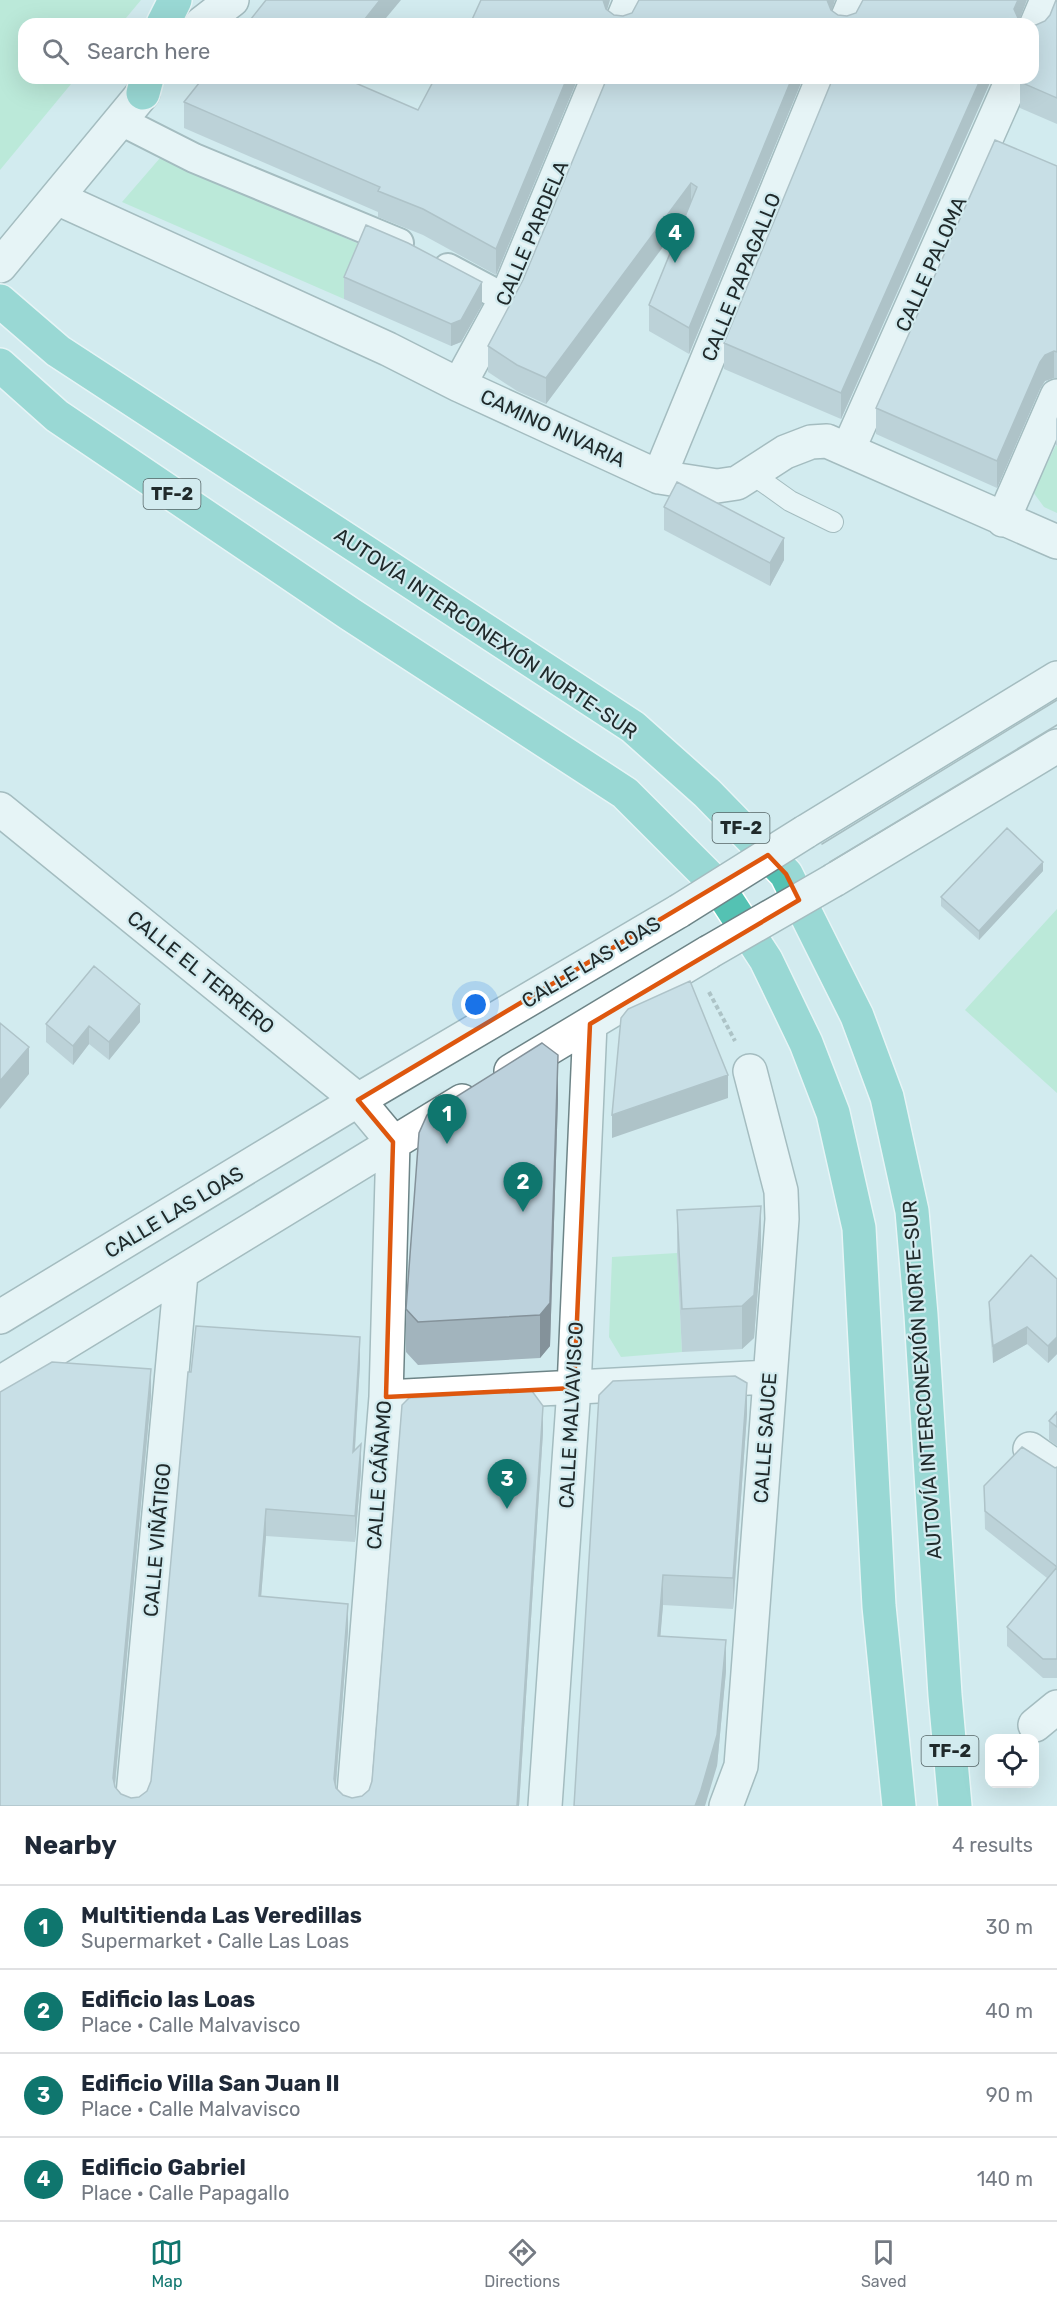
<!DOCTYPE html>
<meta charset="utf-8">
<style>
:root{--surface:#fff;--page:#f6f6f7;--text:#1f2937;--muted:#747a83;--line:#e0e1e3;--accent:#0f766e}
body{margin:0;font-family:Rubik,sans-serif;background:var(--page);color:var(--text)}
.controls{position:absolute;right:18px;bottom:18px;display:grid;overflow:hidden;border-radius:12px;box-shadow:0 6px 24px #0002}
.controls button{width:54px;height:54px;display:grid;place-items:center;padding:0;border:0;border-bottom:2px solid var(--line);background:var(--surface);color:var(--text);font:30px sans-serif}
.you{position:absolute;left:476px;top:1005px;width:21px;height:21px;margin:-15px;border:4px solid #fff;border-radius:50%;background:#1a73e8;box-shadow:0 0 0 9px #1a73e833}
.badge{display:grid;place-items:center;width:39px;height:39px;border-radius:50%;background:var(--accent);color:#fff;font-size:20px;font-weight:700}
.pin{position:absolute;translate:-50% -50px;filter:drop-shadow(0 2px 3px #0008)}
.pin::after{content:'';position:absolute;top:32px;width:21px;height:18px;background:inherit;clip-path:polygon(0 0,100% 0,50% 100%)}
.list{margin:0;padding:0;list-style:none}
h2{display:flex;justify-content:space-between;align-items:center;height:78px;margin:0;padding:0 24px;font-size:26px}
h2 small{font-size:20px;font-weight:400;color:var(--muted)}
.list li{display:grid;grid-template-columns:39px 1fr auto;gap:18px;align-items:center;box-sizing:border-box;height:84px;padding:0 24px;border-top:2px solid var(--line)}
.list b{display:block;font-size:22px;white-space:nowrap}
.list p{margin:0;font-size:20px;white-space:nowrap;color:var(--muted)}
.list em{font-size:20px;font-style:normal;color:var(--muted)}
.icon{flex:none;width:33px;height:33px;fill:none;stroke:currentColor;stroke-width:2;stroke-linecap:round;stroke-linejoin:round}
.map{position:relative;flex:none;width:1057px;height:1806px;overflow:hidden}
.search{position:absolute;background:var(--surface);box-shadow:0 6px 24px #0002;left:18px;right:18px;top:18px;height:66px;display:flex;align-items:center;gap:15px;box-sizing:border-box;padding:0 21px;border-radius:18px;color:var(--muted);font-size:22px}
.sheet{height:414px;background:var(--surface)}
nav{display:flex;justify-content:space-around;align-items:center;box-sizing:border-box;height:84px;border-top:2px solid var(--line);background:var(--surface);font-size:16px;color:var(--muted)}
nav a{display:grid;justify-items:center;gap:3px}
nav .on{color:var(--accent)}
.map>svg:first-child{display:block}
</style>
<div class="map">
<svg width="1057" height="1806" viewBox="0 0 1057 1806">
<rect width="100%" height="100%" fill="#d2ebef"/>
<path fill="#a1e6bf" d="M0,0H141L121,24H24V78H76L0,170Z
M160,158L366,247L344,299L122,202Z
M1056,445L1057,446V513L1044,507L1033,492Z
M1057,909V1093L965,1010Z
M677,1253L682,1352L621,1357L609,1337L612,1257Z"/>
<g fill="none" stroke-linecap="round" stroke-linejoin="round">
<defs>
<path id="service" d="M752,474L790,501L833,522"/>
<path id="pedestrian" d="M121,121L194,158L399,243
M448,268L506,299"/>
<path id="minor" d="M201,24L232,0
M621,24L631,0
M845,24L855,0
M1033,33L1047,0
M57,198L388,349L459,385L659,477L717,486L737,483L785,452L811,442L827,441L1057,542
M459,385L506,299L598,78
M848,450L1013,78
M659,477L823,78
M1003,520L1057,396
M0,809L358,1100L393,1142L386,1397L353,1806
M805,832L1057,678
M834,880L1057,746
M511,1071L709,952
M0,1317L358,1100L679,911
M0,1383L462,1101
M386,1397L770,1377
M1030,1449L1057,1468
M1035,1725L1057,1707
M132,1806L181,1274
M545,1806L574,1388L590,1024
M726,1806L741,1766L782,1219L781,1191L750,1071"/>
<path id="tertiary" d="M0,266L143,93"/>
<path id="motorway" d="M163,24L175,0
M143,93L147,78
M0,301L58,351L633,727L707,793L786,874L857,1016L887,1097L912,1211L921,1315L945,1695L955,1806
M0,365L57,416L350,614L625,793L717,885L766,960L806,1043L833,1113L859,1228L879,1606L899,1806"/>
</defs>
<use href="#service" stroke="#6d8487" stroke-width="22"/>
<use href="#pedestrian" stroke="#6d8487" stroke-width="32"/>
<use href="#minor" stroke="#6d8487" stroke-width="36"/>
<use href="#tertiary" stroke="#6d8487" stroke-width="36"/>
<use href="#motorway" stroke="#fff" stroke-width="36"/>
<path stroke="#809395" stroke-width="4" stroke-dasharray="4.5 3" stroke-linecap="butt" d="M709,992L735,1041"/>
<use href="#service" stroke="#fff" stroke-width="20"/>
<use href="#pedestrian" stroke="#fff" stroke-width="28"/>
<use href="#minor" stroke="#fff" stroke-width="33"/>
<use href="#tertiary" stroke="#fff" stroke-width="33"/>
<use href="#motorway" stroke="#54c2b3" stroke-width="33"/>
<path stroke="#76878a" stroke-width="1.5" d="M822,844L1057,700
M830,862L1057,725"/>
<defs>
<path id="minor-bridge" d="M679,911L805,832
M709,952L834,880"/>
</defs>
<use href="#minor-bridge" stroke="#6d8487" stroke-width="36" stroke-linecap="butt"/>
<use href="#minor-bridge" stroke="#fff" stroke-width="33"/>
</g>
<path fill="#a2b4bd" d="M1057,0V124L1020,108V82L1033,78L1036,25L1045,21L1050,15Z
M435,78H578L496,275L423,235L378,217V212L184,128V102L418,110Z
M607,78H803L689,354L649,331V305L684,219L546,404L517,391L488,372V346L523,280Z
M992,78L841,419L724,369V343Z
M1057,166V378H1054L1045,381L1040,389L997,488L876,434V408Z
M344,277L482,305L461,342L451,346L344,299Z
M1057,417V446L1056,445V419Z
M664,507L784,560L770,586L664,530Z
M1043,871L979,940L941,906V897Z
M140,1022L109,1060L89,1044L73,1065L46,1042V1024Z
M558,1099L550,1346L540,1358L418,1365L406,1352V1309Z
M677,1210L761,1250L754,1338L742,1349L682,1352L677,1253Z
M1057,1279V1354L1048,1363L1027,1344L993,1363L989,1319V1302Z
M360,1363L355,1450L361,1471L355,1542L266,1536L261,1596L348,1631L336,1786V1788L343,1795L352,1798L362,1796L369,1790L543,1432L519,1806H0L151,1396L115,1787L121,1794L131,1798L139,1797L147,1791L151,1781L188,1372Z
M599,1395L747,1414L733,1609L663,1605L660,1636L726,1671L717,1766L574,1806Z
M1057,1412V1446L1049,1440V1421Z
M1057,1467V1678H1043L1007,1646V1627L1047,1578L985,1529L984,1486Z"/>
<path fill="#84929a" d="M380,0H401L381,24H361Z
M602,0H610L603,24Z
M827,0H835L828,24Z
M1018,0H1027L1018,24L1014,9Z
M567,78H578L496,275V249Z
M792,78H803L689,354V328Z
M981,78H992L841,419V393Z
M691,183V209L546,404V378Z
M482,282V305L461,342L451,346V324Z
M1054,351V378L1045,381L1040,389L997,488V461L1040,362L1045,355Z
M784,538V560L770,586V563Z
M1043,862V871L979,940V931Z
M140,1004V1022L109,1060V1042Z
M89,1026V1044L73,1065V1046Z
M29,1047V1074L0,1109V1081Z
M558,1055V1099L550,1346L540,1358V1315Z
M728,1075V1098L612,1138V1115Z
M761,1206V1250L754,1338L742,1349V1306Z
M1027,1327V1344L993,1363V1346Z
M360,1337V1363L353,1478V1452Z
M1057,1337V1354L1048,1363V1346Z
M151,1369V1396L113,1804V1778Z
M747,1383V1414L733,1609V1578Z
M543,1406V1432L519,1806H517Z
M361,1444V1471L355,1542V1516Z
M266,1509V1536L259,1623V1596Z
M663,1575V1605L658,1666V1636Z
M348,1604V1631L334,1805V1779Z
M726,1640V1671L717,1766L705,1806H695Z"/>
<path fill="#bcd1dc" stroke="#84929a" stroke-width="1.5" d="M266,0H380L361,24H247Z
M481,0H603L606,9L614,15L623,16L632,13L639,0H827L831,10L838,15L847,16L856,13L863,0H1018L1014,9L1018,18L1026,24H470Z
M1056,0H1057V98L1020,82L1022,78H1033V25H1036L1045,21L1050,15Z
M203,78H344L418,110L435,78H567L496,249L423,209L378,191L380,187L184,102Z
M607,78H792L689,328L649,305L697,187L691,183L546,378L517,365L488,346L523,280Z
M833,78H981L841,393L724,343Z
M995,140L1057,166V352L1054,351L1045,355L1040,362L997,461L876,408Z
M366,225L408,243L482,282L461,320L451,324L344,277Z
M677,482L784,538L770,563L664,507Z
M1007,828L1043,862L979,931L941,897Z
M94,966L140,1004L109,1042L89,1026L73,1046L46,1024Z
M690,981L728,1075L612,1115L621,1018L628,1009Z
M0,1023L29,1047L0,1081Z
M542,1043L558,1055L550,1303L540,1315L418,1322L406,1309L419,1133L427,1115Z
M761,1206L754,1295L742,1306L682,1309L677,1210Z
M1031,1255L1057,1279V1337L1048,1346L1027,1327L993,1346L989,1302Z
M196,1326L360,1337L353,1452L361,1444L355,1516L266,1509L259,1596L348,1604L334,1779L336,1788L343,1795L352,1798L362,1796L369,1790L372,1781L402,1405L409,1398L532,1391L543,1406L517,1806H0V1392L52,1362L151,1369L113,1778L115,1787L121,1794L131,1798L139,1797L147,1791L151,1781L188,1372H191Z
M735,1376L747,1383L733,1578L663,1575L658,1636L726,1640L717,1735L701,1790L695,1806H574L599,1395L613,1381Z
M1057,1412V1427L1049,1421Z
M1022,1447L1055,1468L1057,1467V1659H1043L1007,1627L1057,1567L985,1511L984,1486Z"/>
<path d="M0 0H1057V1806H0ZM768,855L786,874L799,900L590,1024L574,1388L386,1397L393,1142L358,1100Z" fill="#d2ebef" fill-opacity=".55" fill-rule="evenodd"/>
<path fill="none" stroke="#de570e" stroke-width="4.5" stroke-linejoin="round" d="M768,855L786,874L799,900L590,1024L574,1388L386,1397L393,1142L358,1100Z"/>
<g text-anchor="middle" stroke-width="4.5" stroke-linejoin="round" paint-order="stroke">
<g fill="#d2ebef" stroke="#556466" stroke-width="1.5">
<rect x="143.5" y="479" width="57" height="30" rx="4.5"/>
<rect x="712.5" y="813" width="57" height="30" rx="4.5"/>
<rect x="921.5" y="1736" width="57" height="30" rx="4.5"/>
</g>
<g font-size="18" font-weight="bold" fill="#202a2b">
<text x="172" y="500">TF-2</text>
<text x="741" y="834">TF-2</text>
<text x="950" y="1757">TF-2</text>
</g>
<g font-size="20" fill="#202a2b" stroke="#d2ebef">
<text transform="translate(532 233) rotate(-67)" y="7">CALLE PARDELA</text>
<text transform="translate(931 264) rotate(-66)" y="7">CALLE PALOMA</text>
<text transform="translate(741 277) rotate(-68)" y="7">CALLE PAPAGALLO</text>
<text transform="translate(553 428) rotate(25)" y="7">CAMINO NIVARIA</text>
<text transform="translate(486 633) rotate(34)" y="7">AUTOVÍA INTERCONEXIÓN NORTE-SUR</text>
<text transform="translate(591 962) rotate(-31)" y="7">CALLE LAS LOAS</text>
<text transform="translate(201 972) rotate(39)" y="7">CALLE EL TERRERO</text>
<text transform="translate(174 1212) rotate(-31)" y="7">CALLE LAS LOAS</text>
<text transform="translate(922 1380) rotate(-94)" y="7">AUTOVÍA INTERCONEXIÓN NORTE-SUR</text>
<text transform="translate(571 1415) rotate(-87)" y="7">CALLE MALVAVISCO</text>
<text transform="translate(765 1438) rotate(-86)" y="7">CALLE SAUCE</text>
<text transform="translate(379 1475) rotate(-86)" y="7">CALLE CÁÑAMO</text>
<text transform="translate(157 1540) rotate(-85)" y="7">CALLE VIÑÁTIGO</text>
</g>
</g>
</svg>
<div class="controls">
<button><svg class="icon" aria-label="locate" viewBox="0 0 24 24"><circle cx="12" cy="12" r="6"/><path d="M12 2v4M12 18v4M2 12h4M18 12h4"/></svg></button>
</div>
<div class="you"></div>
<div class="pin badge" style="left:447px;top:1144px">1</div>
<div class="pin badge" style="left:523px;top:1212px">2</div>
<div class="pin badge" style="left:507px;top:1509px">3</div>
<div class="pin badge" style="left:675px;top:263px">4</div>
<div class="search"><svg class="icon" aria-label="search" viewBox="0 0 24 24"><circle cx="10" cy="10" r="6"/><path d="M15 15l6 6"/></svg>Search here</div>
</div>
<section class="sheet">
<h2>Nearby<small>4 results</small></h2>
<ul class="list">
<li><span class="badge">1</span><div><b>Multitienda Las Veredillas</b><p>Supermarket · Calle Las Loas</p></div><em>30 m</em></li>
<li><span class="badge">2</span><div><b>Edificio las Loas</b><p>Place · Calle Malvavisco</p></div><em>40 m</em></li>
<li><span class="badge">3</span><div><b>Edificio Villa San Juan II</b><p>Place · Calle Malvavisco</p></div><em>90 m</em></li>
<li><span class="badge">4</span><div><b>Edificio Gabriel</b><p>Place · Calle Papagallo</p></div><em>140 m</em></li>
</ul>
</section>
<nav>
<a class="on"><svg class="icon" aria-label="map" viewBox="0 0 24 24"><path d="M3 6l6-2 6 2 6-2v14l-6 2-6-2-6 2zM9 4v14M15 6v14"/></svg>Map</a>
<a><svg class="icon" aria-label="directions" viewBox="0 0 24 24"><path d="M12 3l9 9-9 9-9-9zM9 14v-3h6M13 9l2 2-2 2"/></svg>Directions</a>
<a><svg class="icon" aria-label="saved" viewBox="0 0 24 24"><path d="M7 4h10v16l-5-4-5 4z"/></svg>Saved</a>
</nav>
